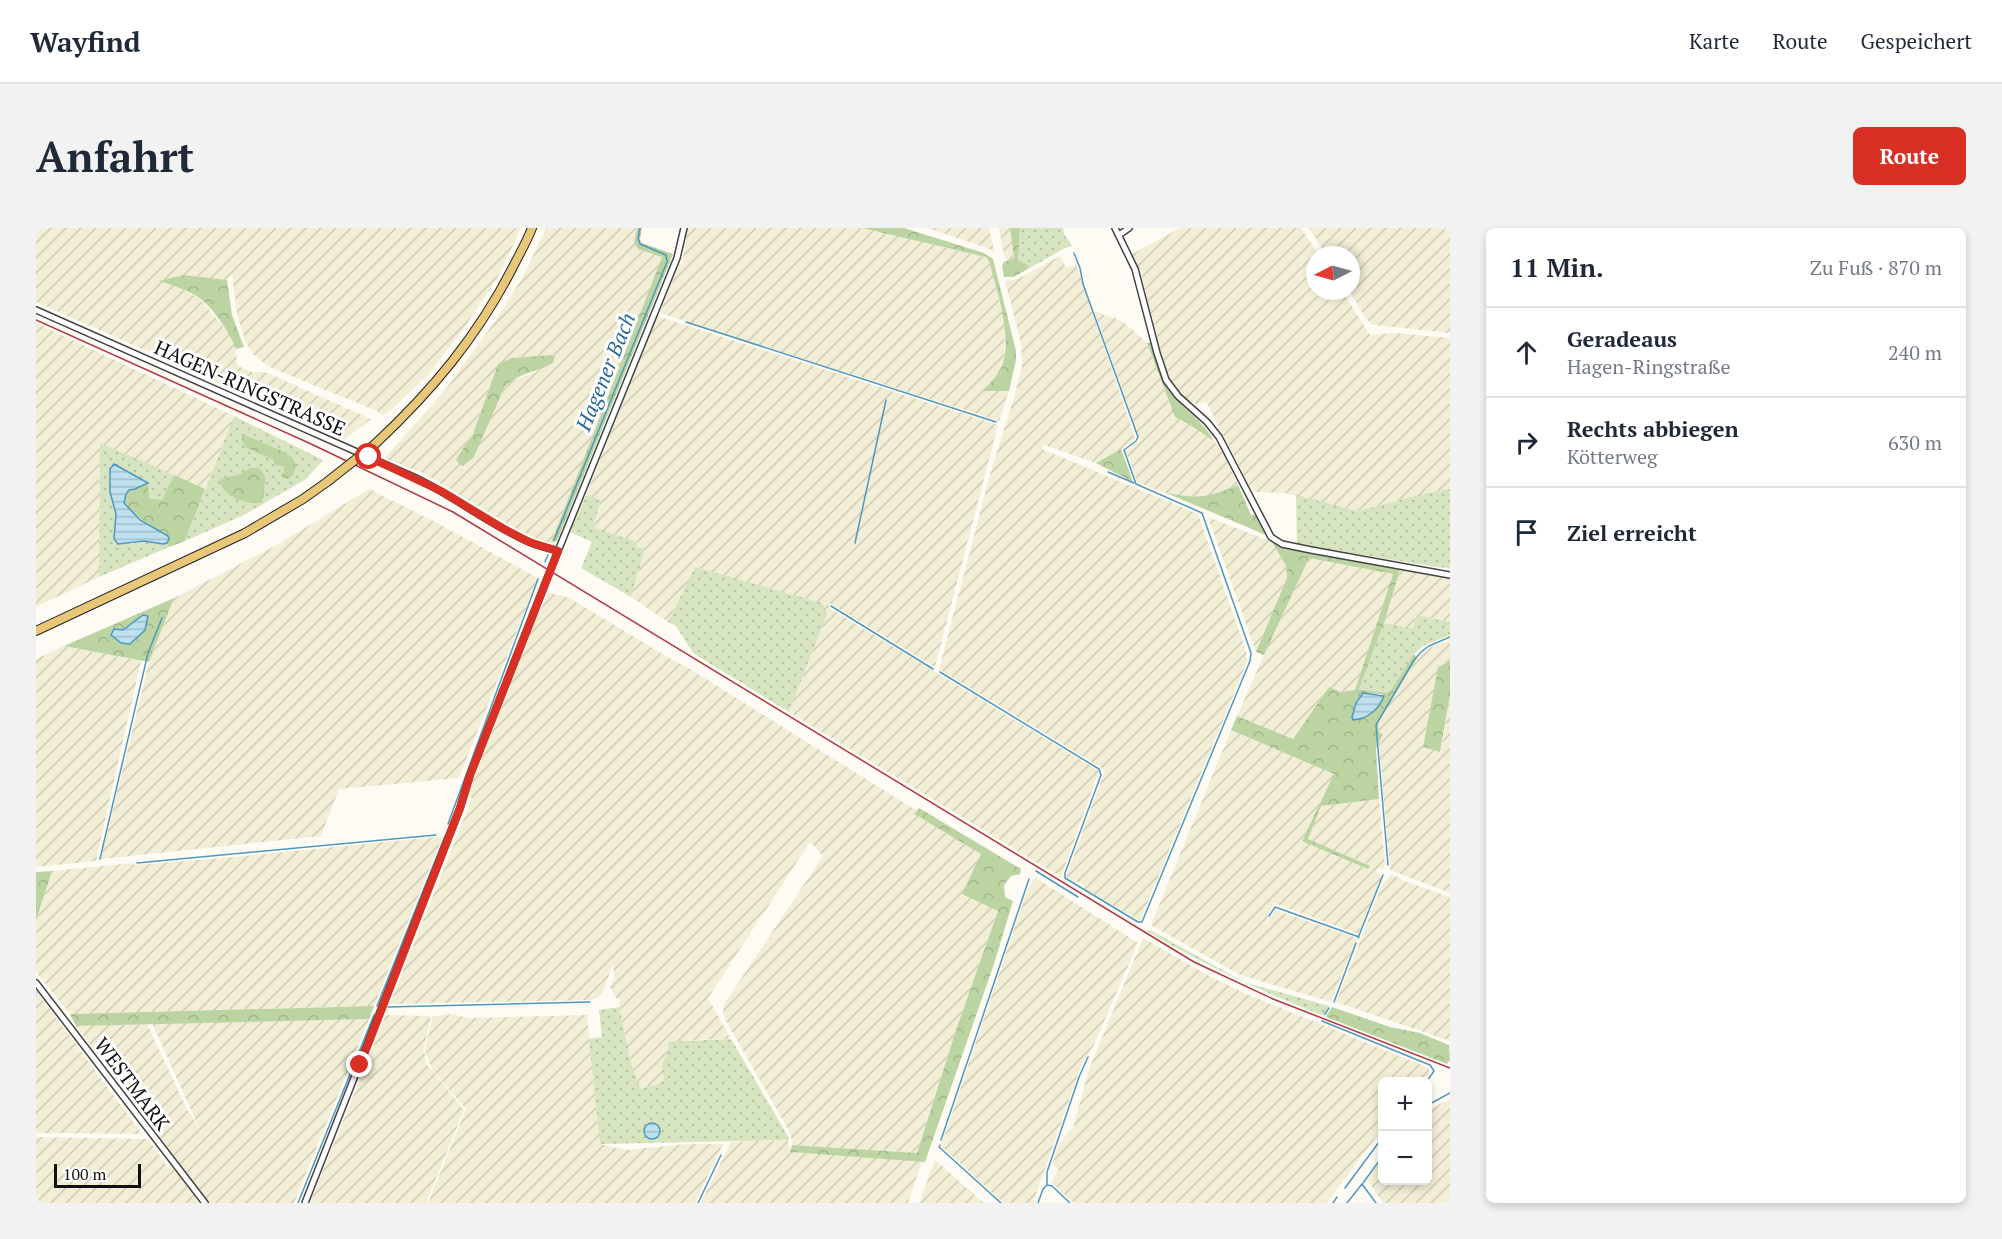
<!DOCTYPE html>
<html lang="de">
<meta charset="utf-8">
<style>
:root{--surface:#fff;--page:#f2f2f3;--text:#1f2937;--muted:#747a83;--line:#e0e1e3;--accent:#d93025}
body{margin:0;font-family:"PT Serif",serif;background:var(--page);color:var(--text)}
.controls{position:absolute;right:18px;bottom:18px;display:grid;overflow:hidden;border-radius:9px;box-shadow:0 3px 9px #0003}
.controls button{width:54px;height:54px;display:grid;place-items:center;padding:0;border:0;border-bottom:2px solid var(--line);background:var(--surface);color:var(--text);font:30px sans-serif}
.compass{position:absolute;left:1270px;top:18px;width:54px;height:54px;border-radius:50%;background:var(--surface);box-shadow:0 3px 9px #0003;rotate:264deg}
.scale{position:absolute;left:18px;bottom:15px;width:87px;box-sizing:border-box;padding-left:6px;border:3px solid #101010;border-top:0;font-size:16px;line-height:21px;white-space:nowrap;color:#101010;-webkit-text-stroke:4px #fff;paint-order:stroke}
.stop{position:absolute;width:18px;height:18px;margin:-14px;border:4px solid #d93025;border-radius:50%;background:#fff}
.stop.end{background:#d93025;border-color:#fff;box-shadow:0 2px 6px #0008}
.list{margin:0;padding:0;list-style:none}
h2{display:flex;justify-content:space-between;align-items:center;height:78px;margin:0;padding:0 24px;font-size:26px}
h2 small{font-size:20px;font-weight:400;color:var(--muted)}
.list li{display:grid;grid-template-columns:39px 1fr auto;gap:18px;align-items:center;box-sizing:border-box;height:90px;padding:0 24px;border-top:2px solid var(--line)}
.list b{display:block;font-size:22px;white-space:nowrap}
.list p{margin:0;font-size:20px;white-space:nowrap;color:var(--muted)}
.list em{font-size:20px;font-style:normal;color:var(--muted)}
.icon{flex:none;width:33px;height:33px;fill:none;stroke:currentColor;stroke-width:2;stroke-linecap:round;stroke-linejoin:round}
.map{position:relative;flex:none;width:1414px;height:975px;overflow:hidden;border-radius:9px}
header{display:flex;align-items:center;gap:36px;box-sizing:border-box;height:84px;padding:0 30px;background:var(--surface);border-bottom:2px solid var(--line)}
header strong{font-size:28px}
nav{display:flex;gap:33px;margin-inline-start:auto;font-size:21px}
.intro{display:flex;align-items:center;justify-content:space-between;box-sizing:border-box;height:144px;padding:0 36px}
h1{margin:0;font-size:42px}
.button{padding:15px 27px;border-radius:9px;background:var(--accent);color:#fff;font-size:21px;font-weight:700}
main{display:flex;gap:36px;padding:0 36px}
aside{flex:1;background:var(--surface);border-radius:9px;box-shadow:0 3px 9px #0003}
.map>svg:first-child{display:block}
</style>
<header>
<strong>Wayfind</strong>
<nav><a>Karte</a><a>Route</a><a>Gespeichert</a></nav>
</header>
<div class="intro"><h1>Anfahrt</h1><a class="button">Route</a></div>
<main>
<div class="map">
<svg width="1414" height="975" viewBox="0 0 1414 975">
<defs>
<pattern id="farmland-furrows" width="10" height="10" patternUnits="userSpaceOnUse" patternTransform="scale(1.5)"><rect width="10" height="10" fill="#f2eed6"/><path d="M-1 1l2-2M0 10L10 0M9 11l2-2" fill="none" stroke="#cecbb7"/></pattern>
<pattern id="grass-dots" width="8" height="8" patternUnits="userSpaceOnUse" patternTransform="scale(1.5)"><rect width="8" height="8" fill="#d6e5c0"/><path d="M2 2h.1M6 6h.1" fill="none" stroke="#b7c3a4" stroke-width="1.8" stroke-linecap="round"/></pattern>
<pattern id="forest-crowns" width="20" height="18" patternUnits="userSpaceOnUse" patternTransform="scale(1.5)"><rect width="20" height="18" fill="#bbd4a2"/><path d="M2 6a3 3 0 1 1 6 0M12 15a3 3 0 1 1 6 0" fill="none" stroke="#a0b58a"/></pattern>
<pattern id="water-rules" width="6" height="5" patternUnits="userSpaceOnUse" patternTransform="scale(1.5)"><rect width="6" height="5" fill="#bee0ef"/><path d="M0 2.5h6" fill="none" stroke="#a2bfcc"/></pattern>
</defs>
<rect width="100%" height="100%" fill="#fefbf4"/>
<path fill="url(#farmland-furrows)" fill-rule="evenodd" d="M0,0H485L461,51L426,103L392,147L356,181L346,187L341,183L231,138L217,126L209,113L201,86L196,46L191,52L148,47L124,53L140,57L165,72L196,109L200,121L201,137L208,141L216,144H229L335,191L308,212L136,134L122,124L111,123L0,74Z
M510,0H601L598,15L626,29L515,315L499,310L479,300L389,246L349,230L409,162L462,89L488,47ZM515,127L519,128L500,144L474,153L463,167L438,229L420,231L437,206L462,136L476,130Z
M652,0H826L950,29L953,33L969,95L968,133L964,142L948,163H973L963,193L624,85L643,36H645L647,30Z
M891,0H953L958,23L943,17Z
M963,0H974L978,30L974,33L970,30L967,23Z
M1144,0H1265L1283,27H1279V63H1306L1334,107L1359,105L1414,110V261L1390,265L1322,283L1248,265L1217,264L1170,174L1160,176L1150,171L1143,164L1131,146L1105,46L1096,26Z
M1273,0H1414V105L1337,97L1331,92L1313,63H1315V27H1290Z
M1024,28L1030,40L1040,36L1099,210L1088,219L1060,235L1008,217L1006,221L1162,286L1210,423L1211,431L1209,439L1104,693L1049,661L1046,656L1030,649L1069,542L903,441L955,243L979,166L986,138L985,115L969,53L982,51Z
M1058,83L1086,93L1111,115L1139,189L1151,195L1178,213L1186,223L1202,257L1176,268L1153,269L1130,265L1103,255L1100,251L1090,223L1104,212Z
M621,88L962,197L899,439L795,376H792L795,381L1063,543L1025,649L753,484L791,386L660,339L632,394L595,369L609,321L600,319L601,314L557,299L565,272L550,267Z
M0,95L198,188L169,261L64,216L63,349L0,379Z
M333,261L403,296L502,350L423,550L303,561L285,608L65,631L113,434L138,370L241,317Z
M1172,289L1236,314L1250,338L1251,350L1220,424Z
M1273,330L1357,346L1319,462L1305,464L1293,459L1257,511L1201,488L1236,409Z
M1364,342L1414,350V394L1380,387L1377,400L1348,395Z
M512,365L528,368L537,372L640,434L651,439L881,583L879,587L946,626L962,683L921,799L881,925L756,917L755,909L752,901L690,793L687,785L688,776L787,628L774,614L672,770L695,811L656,812L634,820L626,837L628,852L620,857L605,861L596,838L583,779L584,771L580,770L574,759L578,749L577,735L567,764L562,770L555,772L354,776L436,570L431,566L500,384L503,385Z
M1414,412V433L1402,439L1387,519L1405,524L1414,467V665L1354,642L1343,516L1347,507L1343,505L1342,502V494L1346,488L1381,430L1393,420Z
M28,418L105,433L60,633L0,639V431Z
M1195,502L1299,546L1266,613L1333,637L1271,612L1285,578L1343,571L1349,637L1347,642L1342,640L1340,644L1346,648L1322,706L1238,675L1232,687L1230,697L1239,682L1321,710L1295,774L1204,747L1115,697Z
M399,609L406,610L338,778L34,786L0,744V692L16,643L97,635L98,637L188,630Z
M1356,646L1368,653L1414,669V813L1300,774L1346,657Z
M1000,650L1102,715L1058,817L1045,838L997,975H968L905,918L992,660Z
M1107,710L1175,749L1208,765L1393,840V846L1386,853L1346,854V902L1290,975H1038L1015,954L1023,942L1016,936L1022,918L1032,904L1037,900L1053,841Z
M0,762L7,772L106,906L0,905Z
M417,786L432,790L551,787L564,916L590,922L650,916H687L659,975H392L430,881L397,843L390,827L389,820L397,788Z
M350,787L395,788L388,820L390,835L428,882L390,975H274Z
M333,791L258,975H174L40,798L111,796L150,879L163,900L116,795Z
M1414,871V975H1347L1331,952L1346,932V952H1392V882Z
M0,909L112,911L132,940L136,939L164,975H0Z
M752,912L754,924L886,933L872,975H665L695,914Z
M899,932L948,975H883Z"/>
<path fill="url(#grass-dots)" d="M984,0H1027L1028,6L1036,18L1029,20L992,41V37L982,32Z
M198,188L287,232L270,251L208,287L149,313Z
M64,215L138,247L126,272L113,270L75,251L74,264L80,286L78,311L97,316L108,313L127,316L131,315L133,319L63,349Z
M1414,261V340L1400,339L1261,316L1260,267L1322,283L1390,265Z
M550,267L565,272L557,299L601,314L600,319L609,321L595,369L545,340L556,314L534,304Z
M659,339L786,375L791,386L753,484L657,425L640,398L632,394Z
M1380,387L1414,394V407L1387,418L1378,426L1353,465L1323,463L1348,395L1377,400Z
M1112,702L1116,703L1208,754L1293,778L1288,788C1226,764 1168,737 1111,703Z
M583,779L596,838L605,861L620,857L628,852L626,837L633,820L632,814L695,811L753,910L752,912L564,916L553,811L566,809L563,782Z"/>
<path fill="url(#forest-crowns)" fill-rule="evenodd" d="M601,0H606L604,12L606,15L637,26L521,313L515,315L626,29L602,21L598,15Z
M826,0H868L948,25L957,31L980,123V132L973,163H947C955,154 966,143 968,131C974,99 961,65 953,33L950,29Z
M974,0H984L982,32L992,37V41L977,49H968L966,38L968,34L978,30Z
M148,47L191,52L196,87L208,119L200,121C194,105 178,82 165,71C152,62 137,57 122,53Z
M1111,115H1116C1120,128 1122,144 1129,156C1141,178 1166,190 1178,213L1151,195L1139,189Z
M515,127L519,128L517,135C501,144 479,146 468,160L438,229L427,238L423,236L420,231L437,206L462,136L476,130Z
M209,207L246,223L256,229L260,238L257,247L252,251L247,250L245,247L248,244V238L238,237V232L209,219L205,211Z
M1085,221L1097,254L1060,235Z
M214,240H223L229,248L228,269L223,275C205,274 189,270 183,252L204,246Z
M138,247L169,261L149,313L133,319L131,315L133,311C118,296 102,294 88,275L90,266L93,262L99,261L112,255L113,270L126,272Z
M1202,257L1215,287L1221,286L1230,307L1130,265C1163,271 1171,270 1202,257Z
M1236,314L1267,323L1364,342L1348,395L1323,462L1353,465L1378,426L1381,430L1342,494L1343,505L1347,506L1340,521L1343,571L1285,578L1272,611L1334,638L1332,641L1266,613L1298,546L1195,502L1201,488L1257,511L1293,459L1305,464L1319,462L1357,346L1273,330L1228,427L1220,424L1251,350L1250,338ZM1327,465L1346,466L1348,470L1340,481L1316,489L1320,475Z
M138,370L113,434L28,418Z
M1414,433V467L1404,524L1387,519L1402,439Z
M883,580L985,641L984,646L975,648L968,657L969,669L977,673L958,736L889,934L754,924L756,917L881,925L921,799L962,683L926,666L945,626L878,586Z
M16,643L0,692V644Z
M338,778L333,791L40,798L34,786Z
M1296,779L1354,799L1384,805L1413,817L1414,832L1411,836L1290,789Z"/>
<path fill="url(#water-rules)" stroke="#4e98be" stroke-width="1.5" d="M78,236L112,255L99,261L93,262L90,266L88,275L104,292L132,308L133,311L131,315L127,316L108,313L82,316L78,311L80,286L74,264V241Z
M107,387L112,388L109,402L94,416L85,415L75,407L78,401L87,402Z
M1327,465L1348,468C1343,481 1332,491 1317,492L1316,489L1320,475Z
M608 903a8 8 0 1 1 16 0a8 8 0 1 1-16 0Z"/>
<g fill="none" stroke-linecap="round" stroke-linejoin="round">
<path stroke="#4e98be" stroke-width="1.5" d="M650,94L960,194
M1072,244L1098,255
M518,312L631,34L630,27L604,16L602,10L604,0
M819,315L850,172
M509,334L512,327
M795,378L897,441
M904,444L1063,541L1065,547L1029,645V650L1102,694H1106L1214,433L1215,425L1166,285L1100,256L1088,222L1100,213L1102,209L1047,56L1044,40L1038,25
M412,596L502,351
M64,631L112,425L126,390
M101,635L400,607
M1352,637L1340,497L1378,432L1385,424L1393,418L1414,409
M1000,643L1042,669
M1233,688L1239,679L1323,709
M1322,710L1347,647
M1298,774L1320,715
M341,778L409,608
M352,779L554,774
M1289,786L1293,780
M1286,793L1394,837L1398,843L1391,853
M1392,877L1414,865
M905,912L993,651
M904,917L903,919L965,975
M1327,955L1346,929
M1011,957V944L1043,849L1052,829
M1309,960L1346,910
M262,975L338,787
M662,975L685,927
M1002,975L1007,961L1011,957L1016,958L1034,975
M1297,975L1301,969
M1311,975L1326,956L1340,975"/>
<defs>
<path id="street" d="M1079,0L1099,41L1121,125L1130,152L1142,168L1171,194L1183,209L1235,309L1246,316L1275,322L1414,347
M1083,7L1093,0
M0,82L382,251C419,269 453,296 491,313C501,318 512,320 522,323
M0,755L169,975
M269,975L424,580L434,547L522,323L641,30L648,0"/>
<path id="primary" d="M338,217C396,163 442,108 478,37C484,25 491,13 496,0
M0,403L209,305L267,271L291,254"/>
</defs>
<use href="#street" stroke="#434343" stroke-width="8"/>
<use href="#primary" stroke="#212121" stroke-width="10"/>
<use href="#street" stroke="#fff" stroke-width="5"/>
<use href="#primary" stroke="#e9c779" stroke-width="8"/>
<path stroke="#b03744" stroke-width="1.5" d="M0,92L273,215L417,284L1158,734L1237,771L1414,840"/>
<defs>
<path id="primary-bridge" d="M291,254L338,217"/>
</defs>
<use href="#primary-bridge" stroke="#212121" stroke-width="10" stroke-linecap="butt"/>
<use href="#primary-bridge" stroke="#e9c779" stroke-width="8"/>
</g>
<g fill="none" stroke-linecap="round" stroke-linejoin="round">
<path stroke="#d93025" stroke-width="8" d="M324,837L424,580L434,547L522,323L493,314L468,301L405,263L333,229"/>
</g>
<g text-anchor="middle" stroke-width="6" stroke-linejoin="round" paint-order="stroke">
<g font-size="20" fill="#101010" stroke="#fff">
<text transform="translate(214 160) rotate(24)" y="7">HAGEN-RINGSTRASSE</text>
<text transform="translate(96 856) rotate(53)" y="7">WESTMARK</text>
</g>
<g font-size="21" font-style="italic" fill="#276b94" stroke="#fff">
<text transform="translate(570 144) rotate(-68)" y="7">Hagener Bach</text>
</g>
</g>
</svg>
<div class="controls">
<button>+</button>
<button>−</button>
</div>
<svg class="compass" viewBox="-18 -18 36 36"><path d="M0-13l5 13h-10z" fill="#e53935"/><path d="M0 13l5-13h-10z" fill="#747a83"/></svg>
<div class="scale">100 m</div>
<div class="stop" style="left:333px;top:229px"></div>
<div class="stop end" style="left:324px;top:837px"></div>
</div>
<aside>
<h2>11 Min.<small>Zu Fuß · 870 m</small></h2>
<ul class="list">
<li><svg class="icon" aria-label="ahead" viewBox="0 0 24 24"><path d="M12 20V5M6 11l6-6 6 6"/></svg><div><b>Geradeaus</b><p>Hagen-Ringstraße</p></div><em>240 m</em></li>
<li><svg class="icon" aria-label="right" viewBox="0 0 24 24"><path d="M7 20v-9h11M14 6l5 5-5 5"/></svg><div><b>Rechts abbiegen</b><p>Kötterweg</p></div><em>630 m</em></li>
<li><svg class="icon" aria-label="arrive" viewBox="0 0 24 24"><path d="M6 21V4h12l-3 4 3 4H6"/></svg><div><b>Ziel erreicht</b></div></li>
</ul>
</aside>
</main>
